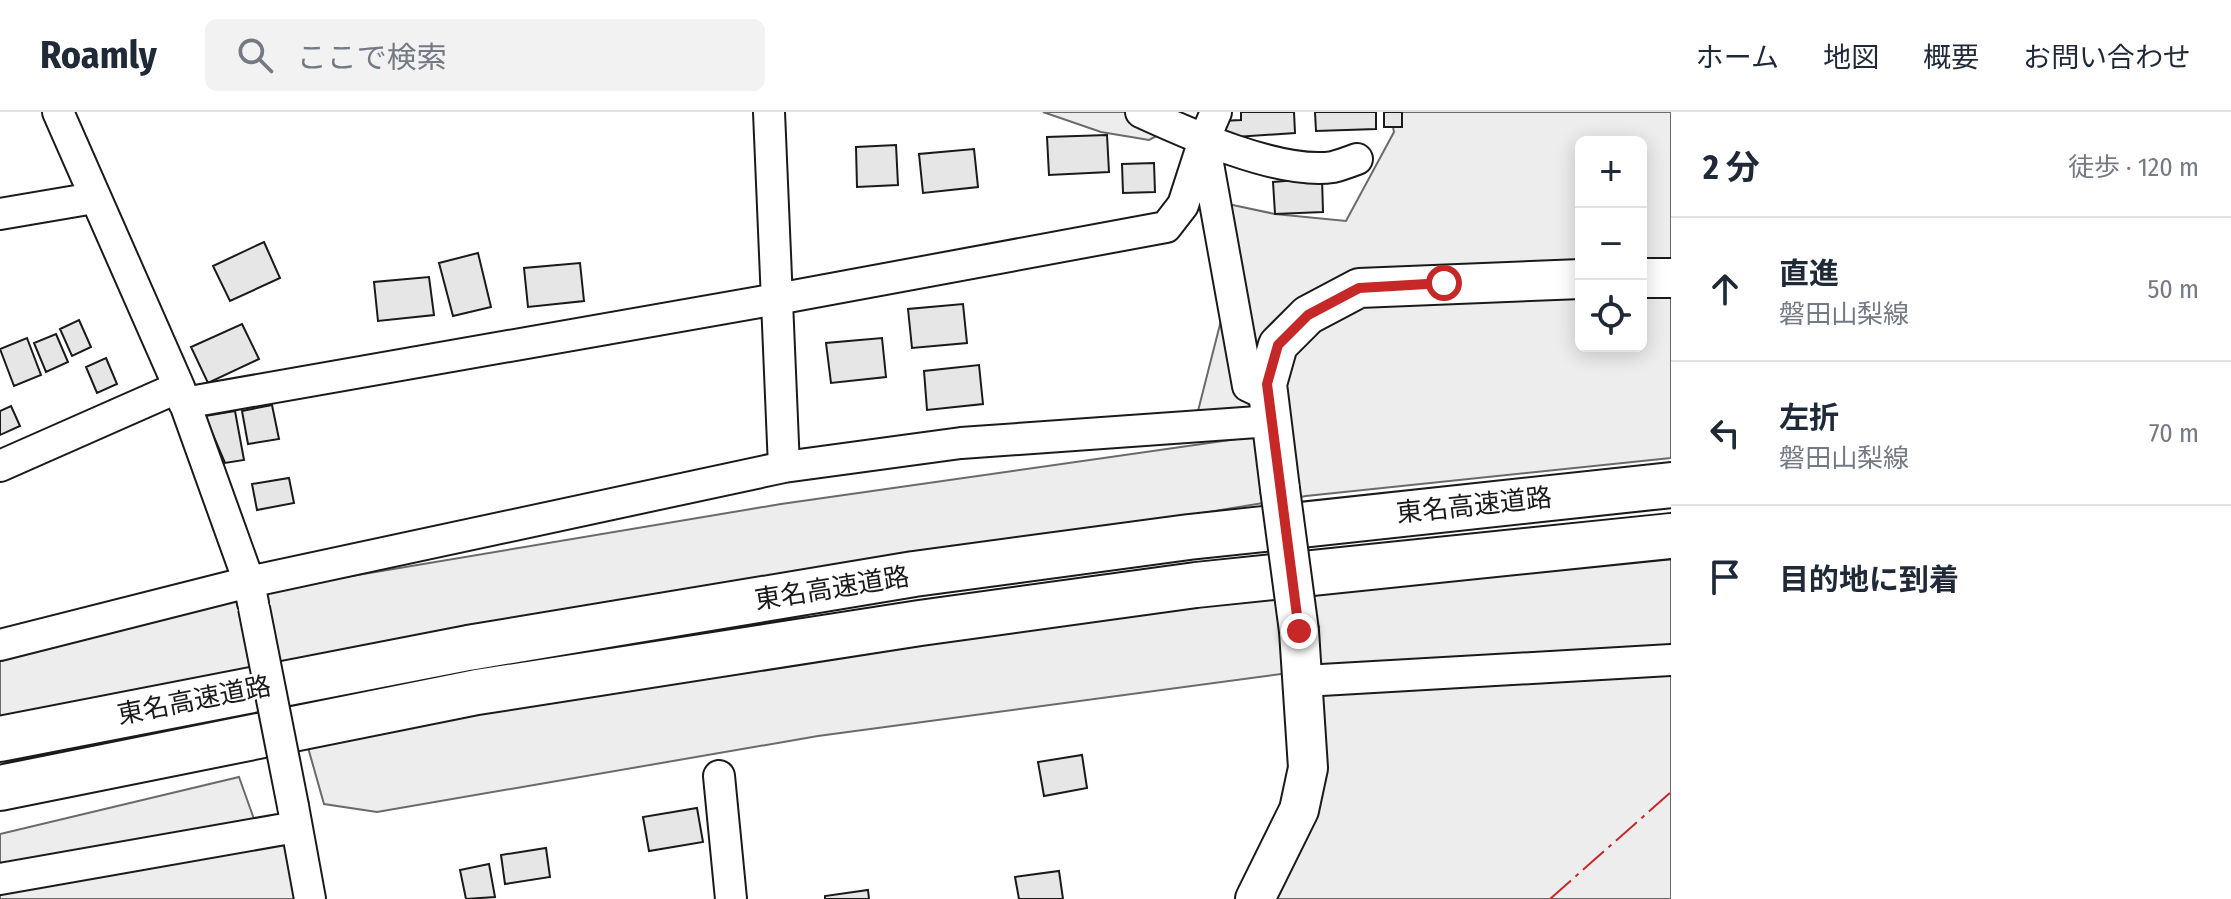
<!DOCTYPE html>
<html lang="ja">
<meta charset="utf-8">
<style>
:root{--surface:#fff;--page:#f2f2f3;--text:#1f2937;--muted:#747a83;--line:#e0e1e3}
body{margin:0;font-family:"Fira Sans Condensed","Noto Sans JP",sans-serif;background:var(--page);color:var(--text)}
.controls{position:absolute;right:24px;top:24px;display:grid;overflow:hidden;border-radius:12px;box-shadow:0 4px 20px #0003}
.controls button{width:72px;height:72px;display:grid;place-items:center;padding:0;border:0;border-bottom:2px solid var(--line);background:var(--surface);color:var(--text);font:40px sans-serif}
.stop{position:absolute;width:24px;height:24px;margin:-18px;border:6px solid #c62828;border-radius:50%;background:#fff}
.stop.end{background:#c62828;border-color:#fff;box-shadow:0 2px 8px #0008}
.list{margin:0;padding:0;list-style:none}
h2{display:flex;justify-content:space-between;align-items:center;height:104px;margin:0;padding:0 32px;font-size:34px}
h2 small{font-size:26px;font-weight:400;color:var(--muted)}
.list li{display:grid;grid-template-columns:52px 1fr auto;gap:24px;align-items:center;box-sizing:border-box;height:144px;padding:0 32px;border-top:2px solid var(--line)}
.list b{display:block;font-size:30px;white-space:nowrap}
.list p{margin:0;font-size:26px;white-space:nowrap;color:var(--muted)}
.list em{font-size:26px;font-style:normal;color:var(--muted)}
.icon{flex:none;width:44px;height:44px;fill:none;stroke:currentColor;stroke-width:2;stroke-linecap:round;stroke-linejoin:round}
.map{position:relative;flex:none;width:1671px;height:787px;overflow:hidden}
header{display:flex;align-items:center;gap:48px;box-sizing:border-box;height:112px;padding:0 40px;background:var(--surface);border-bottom:2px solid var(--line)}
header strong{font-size:38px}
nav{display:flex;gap:44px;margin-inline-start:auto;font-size:28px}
.search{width:560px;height:72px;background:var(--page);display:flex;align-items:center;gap:20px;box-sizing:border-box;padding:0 28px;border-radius:12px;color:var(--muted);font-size:30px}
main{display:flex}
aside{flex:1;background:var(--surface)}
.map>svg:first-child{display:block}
</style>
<header>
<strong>Roamly</strong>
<div class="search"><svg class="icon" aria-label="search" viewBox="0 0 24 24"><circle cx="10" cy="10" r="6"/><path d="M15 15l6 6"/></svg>ここで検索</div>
<nav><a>ホーム</a><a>地図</a><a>概要</a><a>お問い合わせ</a></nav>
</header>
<main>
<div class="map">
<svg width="1671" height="787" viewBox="0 0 1671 787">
<rect width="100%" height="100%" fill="#fff"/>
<path fill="#ededed" stroke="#6a6a6a" stroke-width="2" fill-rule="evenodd" d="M1043,0H1167L1172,16L1149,28L1101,20Z
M1390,0H1671V346L1306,384L199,566L0,608V533L274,477L781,392L1293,319L1198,299L1229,177L1214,89L1275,102L1346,109L1394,20ZM1581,30H1641V234H1581Z
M1671,447V787H1259L1318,557L818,624L377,700L324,692L307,632L728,554L1154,493Z
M239,665L259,721L299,731L308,787H0V722Z"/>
<path fill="#e6e6e6" stroke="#1a1a1a" stroke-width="2" d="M1241,0H1294L1295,21L1221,26L1220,9L1241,8Z
M1315,0H1376V17L1316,19Z
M1384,0H1402V15H1384Z
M1107,23L1109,60L1049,63L1047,25Z
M896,33L898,73L857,75L856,35Z
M974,37L978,75L923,81L919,42Z
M1154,51L1155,80L1123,81L1122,52Z
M1322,66L1323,100L1275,102L1273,70Z
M264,130L280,166L230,189L213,154Z
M478,141L491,195L453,204L439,151Z
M580,151L584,189L528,195L524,156Z
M429,165L434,203L378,209L374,170Z
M963,192L967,231L912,236L908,197Z
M79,208L91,235L72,244L60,217Z
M242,212L259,247L208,271L191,235Z
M56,222L68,250L46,260L34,231Z
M27,226L41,263L14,274L0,237Z
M882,226L886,265L831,271L826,231Z
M106,246L117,272L97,281L86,255Z
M979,253L983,292L927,298L924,259Z
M272,293L279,327L248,332L242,299Z
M11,294L20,314L0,323V299Z
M235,299L244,348L225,351L205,304Z
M289,366L294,391L257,398L252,372Z
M1082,643L1087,676L1044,684L1038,650Z
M697,696L703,730L649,739L643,705Z
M546,736L550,765L505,772L501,743Z
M489,752L495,785L466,787L460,758Z
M1059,759L1063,787H1019L1015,765Z
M868,778L869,787H825V784Z"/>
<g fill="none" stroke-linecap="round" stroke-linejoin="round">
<defs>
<path id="minor" d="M58,0L179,275L249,470L253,491
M769,0L784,355
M1141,0C1189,22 1280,63 1333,55C1341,53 1349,50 1357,47
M1205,35L1248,274L1269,284
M0,102L94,86
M184,291L777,187L1166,115L1183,93L1204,28L1216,0
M0,354L179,275
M0,533L249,470L784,355L961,331L1272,309
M1304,569L1671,548
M719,664L731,787
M293,694L310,787
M0,767L296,715"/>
<path id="major" d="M1641,166H1671
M1280,377L1267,272L1278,233L1308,203L1359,176L1581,167
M1255,787L1299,698L1308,656L1299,519"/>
<path id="highway" d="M0,627L468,536L914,462L1189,425L1671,373
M0,676L477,580L920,511L1196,473L1671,424"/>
</defs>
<use href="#minor" stroke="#1a1a1a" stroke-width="34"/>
<use href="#major" stroke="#1a1a1a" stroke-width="42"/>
<use href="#highway" stroke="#1a1a1a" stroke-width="48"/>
<use href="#minor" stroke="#fff" stroke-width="30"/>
<use href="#major" stroke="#fff" stroke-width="38"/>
<use href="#highway" stroke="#fff" stroke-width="44"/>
<defs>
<path id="minor-bridge" d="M254,496L293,694"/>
<path id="major-bridge" d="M1280,377L1299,519"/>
</defs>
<use href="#minor-bridge" stroke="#1a1a1a" stroke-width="34" stroke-linecap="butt"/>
<use href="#major-bridge" stroke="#1a1a1a" stroke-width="42" stroke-linecap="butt"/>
<use href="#minor-bridge" stroke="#fff" stroke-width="30"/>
<use href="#major-bridge" stroke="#fff" stroke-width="38"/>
<path stroke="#c62828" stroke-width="2" stroke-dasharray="28 6 4 6" stroke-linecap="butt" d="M1550,787L1671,680"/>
</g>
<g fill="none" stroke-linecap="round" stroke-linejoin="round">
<path stroke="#c62828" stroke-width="10" d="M1299,519L1267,272L1278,233L1308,203L1359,176L1444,171"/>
</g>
<g text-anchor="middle" stroke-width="6" stroke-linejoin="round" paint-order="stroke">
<g font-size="26" fill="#1a1a1a" stroke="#fff">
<text transform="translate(1474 393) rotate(-6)" y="9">東名高速道路</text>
<text transform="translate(832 476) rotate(-9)" y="9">東名高速道路</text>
<text transform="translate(194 588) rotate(-11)" y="9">東名高速道路</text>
</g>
</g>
</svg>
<div class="controls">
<button>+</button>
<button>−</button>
<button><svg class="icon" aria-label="locate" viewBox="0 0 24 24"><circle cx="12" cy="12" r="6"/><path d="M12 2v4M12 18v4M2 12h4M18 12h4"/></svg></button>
</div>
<div class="stop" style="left:1444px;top:171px"></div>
<div class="stop end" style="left:1299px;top:519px"></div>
</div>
<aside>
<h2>2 分<small>徒歩 · 120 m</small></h2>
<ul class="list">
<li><svg class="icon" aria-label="ahead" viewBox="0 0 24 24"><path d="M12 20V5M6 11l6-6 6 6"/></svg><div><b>直進</b><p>磐田山梨線</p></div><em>50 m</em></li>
<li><svg class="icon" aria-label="left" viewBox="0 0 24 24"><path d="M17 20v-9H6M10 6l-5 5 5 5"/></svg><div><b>左折</b><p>磐田山梨線</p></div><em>70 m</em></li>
<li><svg class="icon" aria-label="arrive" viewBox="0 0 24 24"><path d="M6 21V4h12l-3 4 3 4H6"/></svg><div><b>目的地に到着</b></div></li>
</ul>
</aside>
</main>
